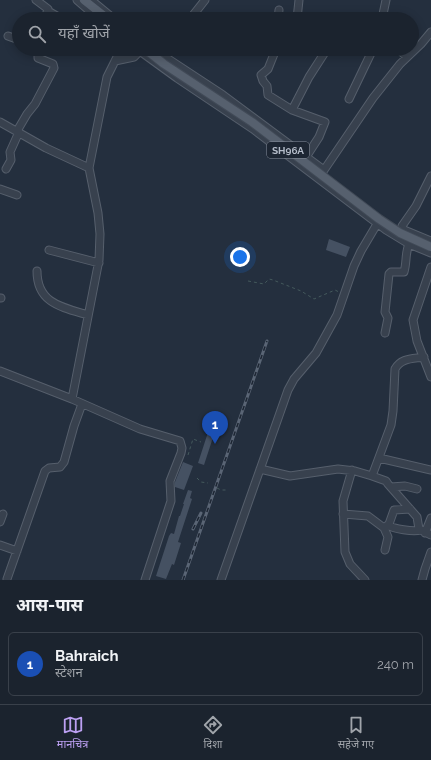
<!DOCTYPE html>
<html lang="hi">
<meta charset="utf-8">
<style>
:root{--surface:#1b232e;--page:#242b36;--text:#f1f3f6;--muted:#a0a4aa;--line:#39404a;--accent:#bca0f2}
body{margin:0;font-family:Raleway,"Noto Sans Devanagari",sans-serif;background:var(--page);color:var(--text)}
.you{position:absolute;left:240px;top:257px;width:14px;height:14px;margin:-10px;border:3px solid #fff;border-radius:50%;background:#1a73e8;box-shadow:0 0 0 6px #1a73e833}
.badge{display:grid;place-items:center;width:26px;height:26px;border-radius:50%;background:var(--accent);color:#fff;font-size:13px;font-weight:700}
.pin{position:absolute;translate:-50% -33px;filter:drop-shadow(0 1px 2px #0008)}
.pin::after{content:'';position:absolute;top:21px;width:14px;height:12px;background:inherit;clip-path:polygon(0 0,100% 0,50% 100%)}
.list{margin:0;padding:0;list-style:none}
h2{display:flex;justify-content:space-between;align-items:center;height:52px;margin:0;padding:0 16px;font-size:17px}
h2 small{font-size:13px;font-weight:400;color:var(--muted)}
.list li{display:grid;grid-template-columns:26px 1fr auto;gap:12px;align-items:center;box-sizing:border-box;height:64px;margin:0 8px 8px;padding:0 8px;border:1px solid var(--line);border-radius:6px}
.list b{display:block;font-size:15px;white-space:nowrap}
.list p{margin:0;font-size:13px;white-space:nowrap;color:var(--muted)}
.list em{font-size:13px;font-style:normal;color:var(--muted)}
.icon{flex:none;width:22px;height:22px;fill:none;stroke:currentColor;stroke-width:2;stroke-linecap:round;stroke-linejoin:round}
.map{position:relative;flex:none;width:431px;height:580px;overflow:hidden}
.search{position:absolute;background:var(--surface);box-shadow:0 2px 10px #0003;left:12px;right:12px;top:12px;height:44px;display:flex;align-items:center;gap:10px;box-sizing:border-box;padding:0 14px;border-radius:22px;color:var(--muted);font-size:15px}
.sheet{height:124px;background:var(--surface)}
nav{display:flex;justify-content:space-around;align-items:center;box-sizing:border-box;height:56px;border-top:1px solid var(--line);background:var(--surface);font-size:11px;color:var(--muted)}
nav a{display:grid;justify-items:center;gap:2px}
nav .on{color:var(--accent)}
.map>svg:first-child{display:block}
</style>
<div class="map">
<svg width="431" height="580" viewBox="0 0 431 580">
<rect width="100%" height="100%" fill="#242f3e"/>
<path fill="#455162" d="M329,239L350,247L346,257L326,250Z
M213,417L219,419L204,465L198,463Z
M183,462L193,466L184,490L175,487V482Z
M188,490L192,491L190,498L192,499L178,542L181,543L174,565L172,564L166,579L156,576L169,536L171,533L174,534L179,516H180L184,504H183Z"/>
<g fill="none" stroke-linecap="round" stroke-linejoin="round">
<defs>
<path id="minor" d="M36,0L48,9L45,19
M77,0L99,19
M91,0L114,19
M48,11L62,19
M190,19L205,0
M278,19L279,10
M297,19L299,0
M382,19L386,0
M8,36L19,40
M137,49L177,78L253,129L386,230L409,244L431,253
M153,49L223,95L324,170
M276,49L268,69L261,75L263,81L267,86L268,95L292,110L325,122L319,137L306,157
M398,49L407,57
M115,61L134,57L140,51
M349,99L373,49
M292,110L309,77L327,49
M0,122L46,148L89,168
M17,131L27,114L35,104L54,68L53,64L38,58V49
M6,169L11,160L10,152L19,132
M322,173L373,98L400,64L421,44L431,32
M431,176L416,206L402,226L404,230L431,241
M0,189L17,195
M49,250L99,263
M431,267L413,320L417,341L431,377
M37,271C37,303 61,307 88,315
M0,298H1
M385,333L388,318L385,312L389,274L391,272H404C407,262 405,253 409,244
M0,371L72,399L99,260L100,234L98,213L89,168L107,77L121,49
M72,399L140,429L180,441L182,448L181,453L170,481L171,501L145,580
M379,458L431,470
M260,469L290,476L338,469L355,471L372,476L391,425L393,411L395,369C401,358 412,359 424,357
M352,470L343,501L345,552L350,564L365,580
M372,476L386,481L388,484L417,517L419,529L431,535
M391,487L405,486L417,489
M343,514L368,516L384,528L388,537L385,550
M0,522L3,514
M388,525C393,529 414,532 420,530
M384,528L389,524L394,510L410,509
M425,533L431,518
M0,545L17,551
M7,579L45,471L49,468L60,467L64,462L74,426L82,404
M221,580L288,390L294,379L316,353L337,315L354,266L361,251L377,224
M422,580L425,569L431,552"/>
<path id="major" d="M84,0L108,19"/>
</defs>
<use href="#minor" stroke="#565f6c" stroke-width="9"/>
<use href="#major" stroke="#414a57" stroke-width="10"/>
<path stroke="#44595c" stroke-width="1" stroke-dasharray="3 3" stroke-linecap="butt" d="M248,281L264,284L269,279L273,280L301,291L314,299L335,290L339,292
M188,455L193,439L201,442
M197,478L201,482L208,483
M217,488L221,490H227"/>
<use href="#minor" stroke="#38414e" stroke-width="7"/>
<use href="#major" stroke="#56606e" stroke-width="8"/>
<defs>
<path id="rail" d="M193,529L201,513
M183,580L267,341"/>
</defs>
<use href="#rail" stroke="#5a6575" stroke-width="3"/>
<use href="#rail" stroke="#1d2633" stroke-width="1.5" stroke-dasharray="4.5" stroke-linecap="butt"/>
<defs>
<path id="major-bridge" d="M145,49L164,64L252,122L379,219L400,233L431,247"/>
</defs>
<use href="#major-bridge" stroke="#414a57" stroke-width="10" stroke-linecap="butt"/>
<use href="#major-bridge" stroke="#56606e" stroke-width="8"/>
</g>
<g text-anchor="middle" stroke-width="3" stroke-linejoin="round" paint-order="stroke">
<rect fill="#1d2633" stroke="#878f9c" stroke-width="1" x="267" y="142" width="42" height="16" rx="3"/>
<g font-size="10" font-weight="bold" fill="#b4bcc9">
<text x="288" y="154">SH96A</text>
</g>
</g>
</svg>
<div class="you"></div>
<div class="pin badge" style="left:215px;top:444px;background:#1a4fb4">1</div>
<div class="search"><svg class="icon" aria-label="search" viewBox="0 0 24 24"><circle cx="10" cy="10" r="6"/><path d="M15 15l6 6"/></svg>यहाँ खोजें</div>
</div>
<section class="sheet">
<h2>आस-पास<small></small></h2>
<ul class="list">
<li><span class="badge" style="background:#1a4fb4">1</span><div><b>Bahraich</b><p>स्टेशन</p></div><em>240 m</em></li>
</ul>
</section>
<nav>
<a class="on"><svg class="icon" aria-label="map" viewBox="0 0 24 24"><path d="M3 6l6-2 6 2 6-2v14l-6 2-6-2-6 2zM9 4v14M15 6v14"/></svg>मानचित्र</a>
<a><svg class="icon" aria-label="directions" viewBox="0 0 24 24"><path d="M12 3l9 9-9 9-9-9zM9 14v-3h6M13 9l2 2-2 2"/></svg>दिशा</a>
<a><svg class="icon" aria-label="saved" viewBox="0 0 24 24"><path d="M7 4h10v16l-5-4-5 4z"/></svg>सहेजे गए</a>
</nav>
